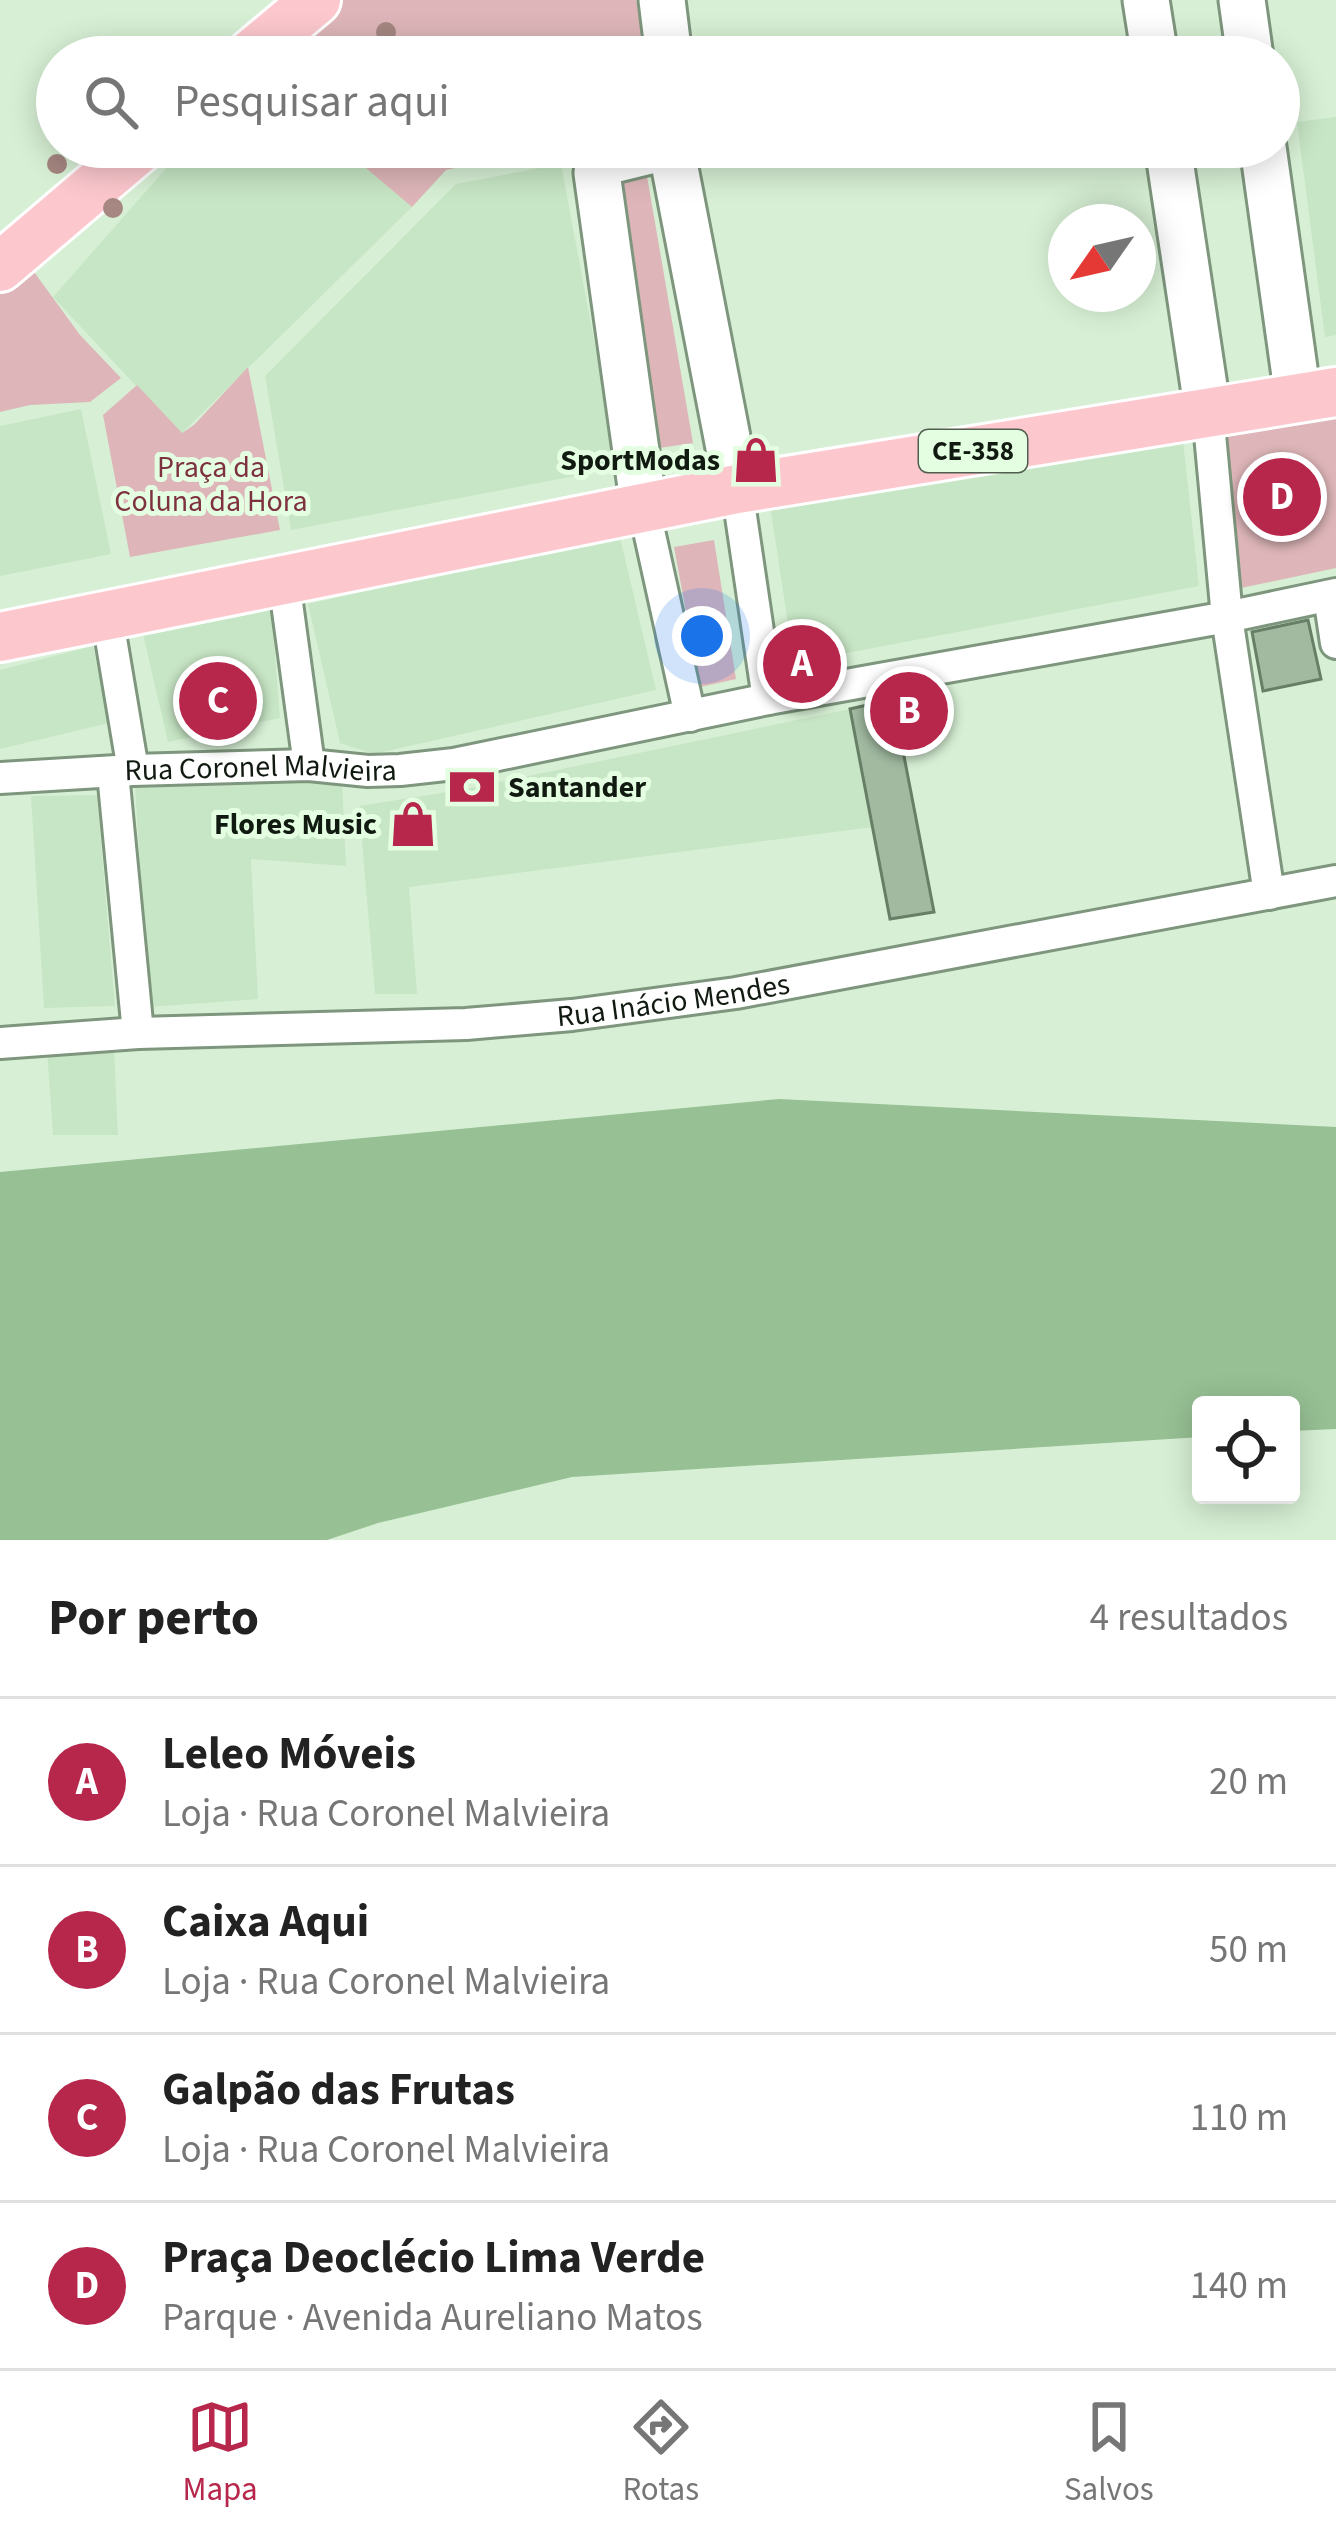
<!DOCTYPE html>
<html lang="pt">
<meta charset="utf-8">
<style>
:root{--surface:#fff;--page:#f2f2f2;--text:#222;--muted:#767676;--line:#e0e0e0;--accent:#b7264b}
body{margin:0;font-family:"Source Sans 3",sans-serif;background:var(--page);color:var(--text)}
.controls{position:absolute;right:36px;bottom:36px;display:grid;overflow:hidden;border-radius:12px;box-shadow:0 6px 30px #0003}
.controls button{width:108px;height:108px;display:grid;place-items:center;padding:0;border:0;border-bottom:3px solid var(--line);background:var(--surface);color:var(--text);font:60px sans-serif}
.compass{position:absolute;left:1048px;top:204px;width:108px;height:108px;border-radius:50%;background:var(--surface);box-shadow:0 6px 30px #0003;rotate:236deg}
.you{position:absolute;left:702px;top:636px;width:42px;height:42px;margin:-30px;border:9px solid #fff;border-radius:50%;background:#1a73e8;box-shadow:0 0 0 18px #1a73e833}
.badge{display:grid;place-items:center;width:78px;height:78px;border-radius:50%;background:var(--accent);color:#fff;font-size:39px;font-weight:700}
.pin{position:absolute;translate:-50% -50%;border:6px solid #fff;box-shadow:0 3px 12px #0006}
.list{margin:0;padding:0;list-style:none}
h2{display:flex;justify-content:space-between;align-items:center;height:156px;margin:0;padding:0 48px;font-size:51px}
h2 small{font-size:39px;font-weight:400;color:var(--muted)}
.list li{display:grid;grid-template-columns:78px 1fr auto;gap:36px;align-items:center;box-sizing:border-box;height:168px;padding:0 48px;border-top:3px solid var(--line)}
.list b{display:block;font-size:45px;white-space:nowrap}
.list p{margin:0;font-size:39px;white-space:nowrap;color:var(--muted)}
.list em{font-size:39px;font-style:normal;color:var(--muted)}
.icon{flex:none;width:66px;height:66px;fill:none;stroke:currentColor;stroke-width:2;stroke-linecap:round;stroke-linejoin:round}
.map{position:relative;flex:none;width:1336px;height:1540px;overflow:hidden}
.search{position:absolute;background:var(--surface);box-shadow:0 6px 30px #0003;left:36px;right:36px;top:36px;height:132px;display:flex;align-items:center;gap:30px;box-sizing:border-box;padding:0 42px;border-radius:66px;color:var(--muted);font-size:45px}
.sheet{height:828px;background:var(--surface)}
nav{display:flex;justify-content:space-around;align-items:center;box-sizing:border-box;height:168px;border-top:3px solid var(--line);background:var(--surface);font-size:33px;color:var(--muted)}
nav a{display:grid;justify-items:center;gap:6px}
nav .on{color:var(--accent)}
.map>svg:first-child{display:block}
</style>
<div class="map">
<svg width="1336" height="1540" viewBox="0 0 1336 1540">
<rect width="100%" height="100%" fill="#d7f0d5"/>
<path fill="#c7e6c5" d="M1336,117V335L1325,337L1297,122Z
M185,147H341L412,207L181,434L53,297Z
M561,164L618,468L291,530L265,376L456,184Z
M81,409L111,554L0,576V426Z
M1182,432L1199,586L794,663L769,499Z
M619,533L656,690L374,754L340,743L308,604Z
M271,607L280,718L168,742L143,634Z
M93,646L109,723L0,749V670Z
M850,709L873,827L409,887L417,994H375L359,806L466,789Z
M342,780L346,866L251,859L258,999L149,1007L135,788Z
M97,795L115,1006L44,1008L31,796Z
M114,1049L118,1135H53L47,1050Z"/>
<path fill="#deb6b9" d="M331,0H636L649,57H267Z
M341,147H551L446,170L412,207Z
M608,147H642L693,443L659,448Z
M29,265L80,335L121,378L90,402L30,405L0,412V290Z
M248,367L280,530L130,557L103,415L137,385L182,433L194,425Z
M1336,413V568L1241,588L1217,426Z
M714,540L736,679L700,687L674,547Z"/>
<path fill="#97c094" d="M779,1099L1336,1127V1429L1291,1431V1405H1201V1437L572,1477L378,1523L327,1540H0V1172Z"/>
<path fill="#a1baa0" stroke="#687f67" stroke-width="3" d="M1308,620L1321,679L1263,691L1252,632Z
M893,699L934,912L890,919L850,709Z"/>
<g fill="none" stroke-linecap="round" stroke-linejoin="round">
<defs>
<g id="street">
<path d="M1208,413L1227,617L1269,894"/>
<path d="M737,489L768,699"/>
<path d="M644,508L690,716"/>
<path d="M284,581L309,765"/>
<path d="M1329,596L1336,643"/>
<path d="M107,615L133,770"/>
<path d="M113,773L138,1033"/>
<path id="s1" d="M0,778L133,770L309,765L368,771L400,770L454,764L768,699L1227,617L1336,594"/>
<path id="s2" d="M0,1043L138,1033L466,1024L572,1015L736,993L1336,881"/>
</g>
<path id="secondary" d="M662,0L669,57
M1146,0L1155,57
M1242,0L1250,57
M1168,147L1208,413
M1263,147L1298,397
M644,508L597,173L605,162L658,149L666,148L674,163L737,489"/>
<path id="primary" d="M248,57L316,0
M0,267L141,147
M0,637L737,489L1336,392"/>
</defs>
<use href="#street" stroke="#7e967d" stroke-width="36"/>
<use href="#secondary" stroke="#7e967d" stroke-width="51"/>
<use href="#primary" stroke="#fff" stroke-width="54"/>
<use href="#street" stroke="#fff" stroke-width="30"/>
<use href="#secondary" stroke="#fff" stroke-width="45"/>
<use href="#primary" stroke="#fcc8ce" stroke-width="48"/>
</g>
<g fill="#a68782">
<circle cx="386" cy="32" r="10"/>
<circle cx="57" cy="164" r="10"/>
<circle cx="113" cy="208" r="10"/>
</g>
<defs>
<symbol id="shop-bare" viewBox="-9 -9 18 18"><path d="M-5-2.5h2.3a2.7 3.5 0 0 1 5.4 0H5L5.5 6h-11ZM-1.5-2.5h3a1.5 2.3 0 0 0-3 0Z" fill="#b7264b" stroke="#e4fee2" stroke-width="2.5" paint-order="stroke"/></symbol>
<symbol id="bank-bare" viewBox="-9 -9 18 18"><path d="M-6-4H6V4H-6ZM0-2.3a2.3 2.3 0 1 0 0 4.6a2.3 2.3 0 1 0 0-4.6Z" fill="#b7264b" stroke="#e4fee2" stroke-width="2.5" paint-order="stroke"/></symbol>
</defs>
<g fill-rule="evenodd">
<use href="#shop-bare" x="723" y="427" width="66" height="66"/>
<use href="#bank-bare" x="439" y="754" width="66" height="66"/>
<use href="#shop-bare" x="380" y="791" width="66" height="66"/>
</g>
<g text-anchor="middle" stroke-width="10" stroke-linejoin="round" paint-order="stroke">
<rect fill="#e4fee2" stroke="#505e4f" stroke-width="3" x="919" y="430" width="108" height="42" rx="9"/>
<g font-size="27" font-weight="bold" fill="#111a10">
<text x="973" y="460">CE-358</text>
</g>
<g font-size="30" font-weight="bold" fill="#111a10" stroke="#e4fee2" text-anchor="end">
<text x="720" y="470">SportModas</text>
<text x="508" y="797" text-anchor="start">Santander</text>
<text x="377" y="834">Flores Music</text>
</g>
<g font-size="30" fill="#7e313f" stroke="#e4fee2">
<text x="211" y="477">Praça da<tspan x="211" dy="34">Coluna da Hora</tspan></text>
</g>
<g font-size="30" fill="#111a10" stroke="#e4fee2">
<text dy="10" stroke="none"><textPath href="#s1" startOffset="261">Rua Coronel Malvieira</textPath></text>
<text dy="10" stroke="none"><textPath href="#s2" startOffset="675">Rua Inácio Mendes</textPath></text>
</g>
</g>
</svg>
<div class="controls">
<button><svg class="icon" aria-label="locate" viewBox="0 0 24 24"><circle cx="12" cy="12" r="6"/><path d="M12 2v4M12 18v4M2 12h4M18 12h4"/></svg></button>
</div>
<svg class="compass" viewBox="-18 -18 36 36"><path d="M0-13l5 13h-10z" fill="#e53935"/><path d="M0 13l5-13h-10z" fill="#767676"/></svg>
<div class="you"></div>
<div class="pin badge" style="left:802px;top:664px">A</div>
<div class="pin badge" style="left:909px;top:711px">B</div>
<div class="pin badge" style="left:218px;top:701px">C</div>
<div class="pin badge" style="left:1282px;top:497px">D</div>
<div class="search"><svg class="icon" aria-label="search" viewBox="0 0 24 24"><circle cx="10" cy="10" r="6"/><path d="M15 15l6 6"/></svg>Pesquisar aqui</div>
</div>
<section class="sheet">
<h2>Por perto<small>4 resultados</small></h2>
<ul class="list">
<li><span class="badge">A</span><div><b>Leleo Móveis</b><p>Loja · Rua Coronel Malvieira</p></div><em>20 m</em></li>
<li><span class="badge">B</span><div><b>Caixa Aqui</b><p>Loja · Rua Coronel Malvieira</p></div><em>50 m</em></li>
<li><span class="badge">C</span><div><b>Galpão das Frutas</b><p>Loja · Rua Coronel Malvieira</p></div><em>110 m</em></li>
<li><span class="badge">D</span><div><b>Praça Deoclécio Lima Verde</b><p>Parque · Avenida Aureliano Matos</p></div><em>140 m</em></li>
</ul>
</section>
<nav>
<a class="on"><svg class="icon" aria-label="map" viewBox="0 0 24 24"><path d="M3 6l6-2 6 2 6-2v14l-6 2-6-2-6 2zM9 4v14M15 6v14"/></svg>Mapa</a>
<a><svg class="icon" aria-label="directions" viewBox="0 0 24 24"><path d="M12 3l9 9-9 9-9-9zM9 14v-3h6M13 9l2 2-2 2"/></svg>Rotas</a>
<a><svg class="icon" aria-label="saved" viewBox="0 0 24 24"><path d="M7 4h10v16l-5-4-5 4z"/></svg>Salvos</a>
</nav>
